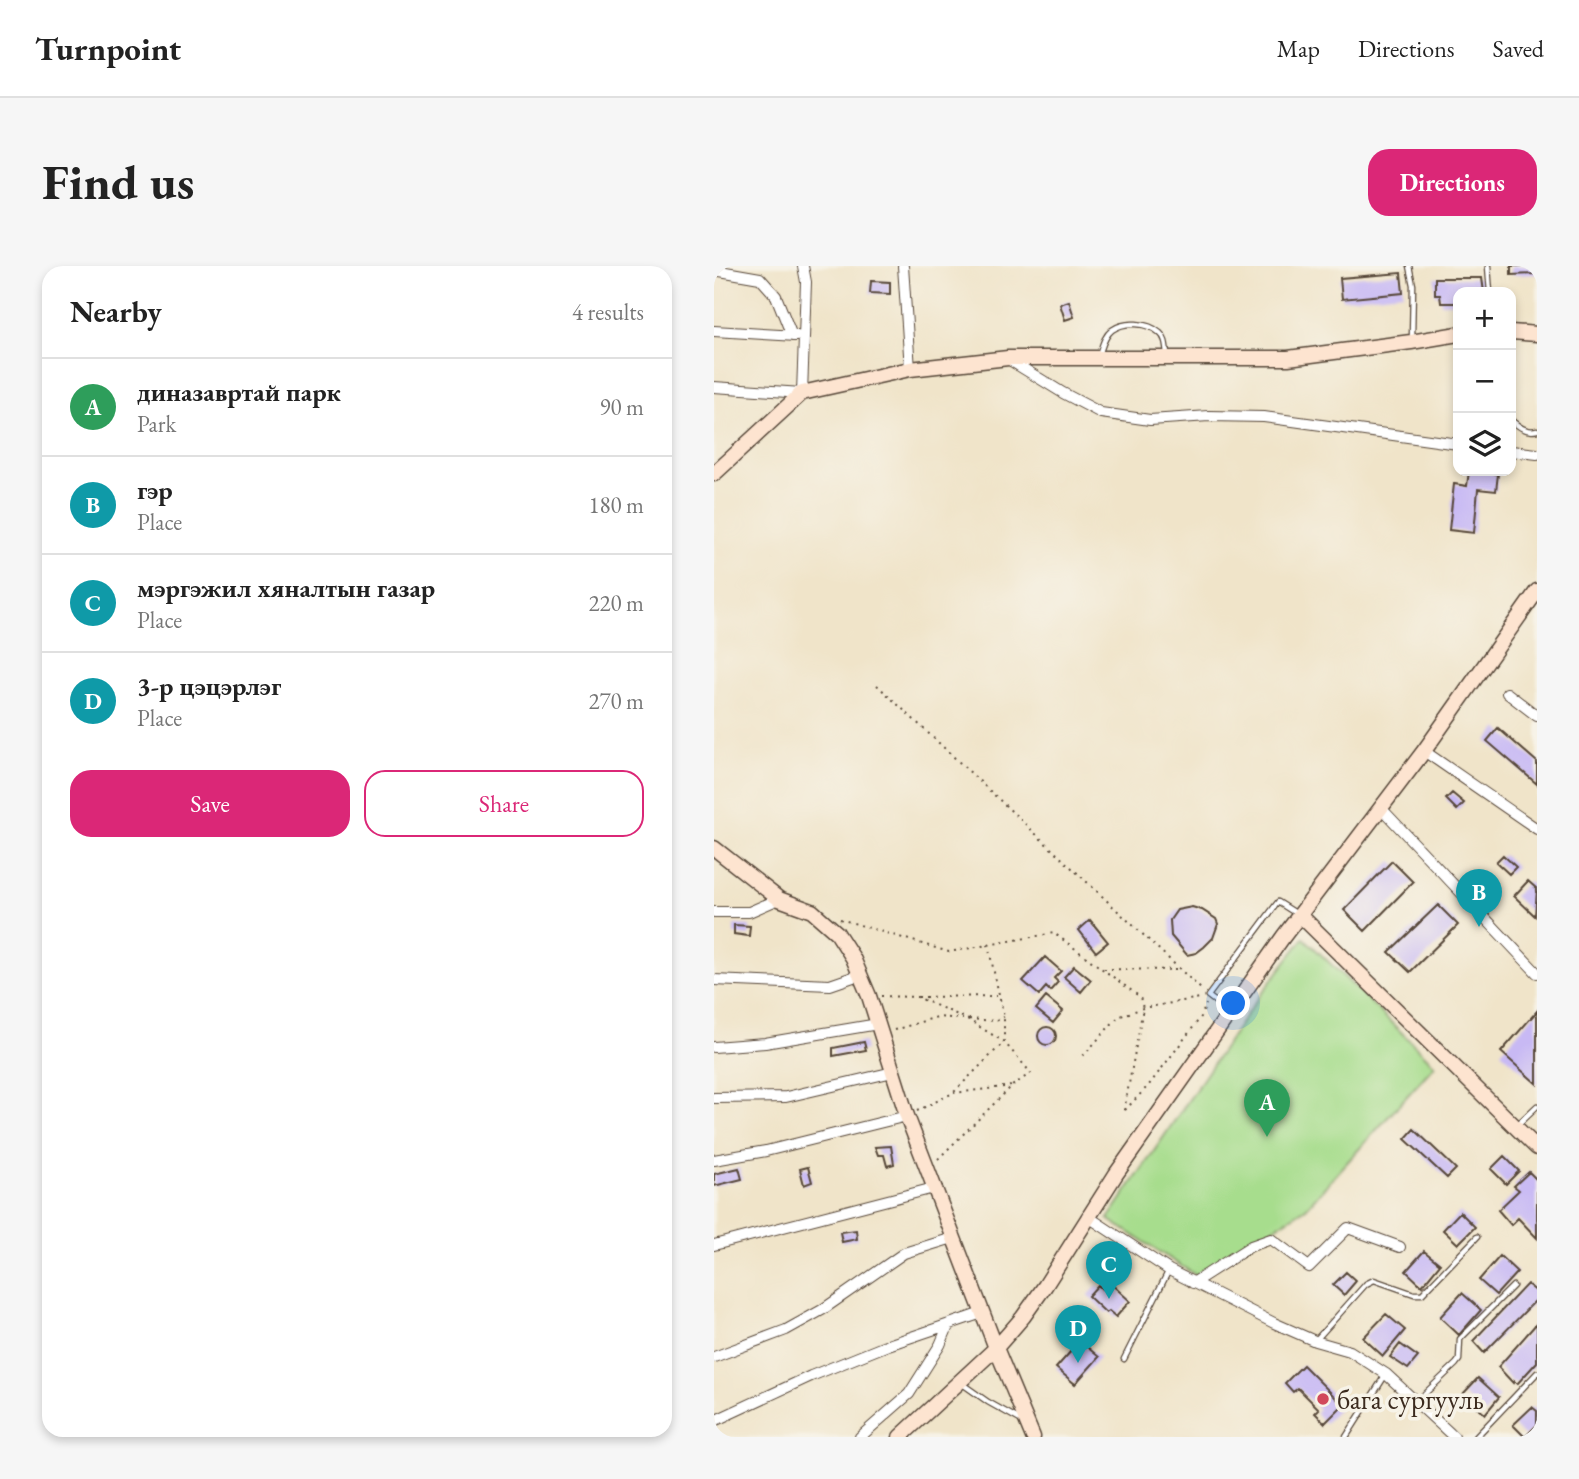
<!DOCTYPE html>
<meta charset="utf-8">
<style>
:root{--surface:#fff;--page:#f6f6f6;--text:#222;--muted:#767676;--line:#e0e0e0;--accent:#db2777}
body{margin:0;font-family:"EB Garamond",serif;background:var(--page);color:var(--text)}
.controls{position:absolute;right:21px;top:21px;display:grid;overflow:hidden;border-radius:14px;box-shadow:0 4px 10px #0003}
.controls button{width:63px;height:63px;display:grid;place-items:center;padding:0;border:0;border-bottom:2px solid var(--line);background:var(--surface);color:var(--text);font:35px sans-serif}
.you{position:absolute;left:520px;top:738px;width:24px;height:24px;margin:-18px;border:5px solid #fff;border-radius:50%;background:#1a73e8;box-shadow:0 0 0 10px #1a73e833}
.badge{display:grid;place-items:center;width:46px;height:46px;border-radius:50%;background:var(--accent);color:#fff;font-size:23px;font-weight:700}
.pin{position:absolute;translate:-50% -58px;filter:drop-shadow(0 2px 4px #0008)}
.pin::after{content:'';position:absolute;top:37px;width:24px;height:21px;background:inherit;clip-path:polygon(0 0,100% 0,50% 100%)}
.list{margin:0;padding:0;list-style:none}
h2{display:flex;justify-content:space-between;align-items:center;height:91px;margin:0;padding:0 28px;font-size:30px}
h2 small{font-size:23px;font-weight:400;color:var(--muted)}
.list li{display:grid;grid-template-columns:46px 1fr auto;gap:21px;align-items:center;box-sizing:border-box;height:98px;padding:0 28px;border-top:2px solid var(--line)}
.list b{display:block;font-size:26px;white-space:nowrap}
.list p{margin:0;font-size:23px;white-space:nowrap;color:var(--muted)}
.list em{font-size:23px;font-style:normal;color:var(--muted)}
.actions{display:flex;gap:14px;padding:21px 28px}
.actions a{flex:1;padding:16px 0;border:2px solid var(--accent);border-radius:21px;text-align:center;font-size:24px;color:var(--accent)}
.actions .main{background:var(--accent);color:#fff}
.icon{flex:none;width:38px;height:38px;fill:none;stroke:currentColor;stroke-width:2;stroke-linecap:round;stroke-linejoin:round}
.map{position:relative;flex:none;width:823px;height:1171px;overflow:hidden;border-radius:21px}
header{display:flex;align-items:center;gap:42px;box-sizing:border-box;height:98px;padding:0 35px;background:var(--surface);border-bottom:2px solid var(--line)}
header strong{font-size:33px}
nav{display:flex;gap:38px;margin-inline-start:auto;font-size:24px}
.intro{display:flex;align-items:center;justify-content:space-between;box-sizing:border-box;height:168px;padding:0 42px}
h1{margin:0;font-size:49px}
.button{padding:18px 32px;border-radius:21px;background:var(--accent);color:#fff;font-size:24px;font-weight:700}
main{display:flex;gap:42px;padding:0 42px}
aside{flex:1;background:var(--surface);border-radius:21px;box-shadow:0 4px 10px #0003}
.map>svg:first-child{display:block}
</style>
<header>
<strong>Turnpoint</strong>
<nav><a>Map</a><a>Directions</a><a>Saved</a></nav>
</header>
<div class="intro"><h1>Find us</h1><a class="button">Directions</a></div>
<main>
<aside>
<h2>Nearby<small>4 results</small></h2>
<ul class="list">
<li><span class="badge" style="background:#2e9e5b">A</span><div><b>диназавртай парк</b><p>Park</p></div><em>90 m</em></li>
<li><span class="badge" style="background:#0f9aa8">B</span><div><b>гэр</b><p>Place</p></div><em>180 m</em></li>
<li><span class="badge" style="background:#0f9aa8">C</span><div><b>мэргэжил хяналтын газар</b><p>Place</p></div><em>220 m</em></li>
<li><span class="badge" style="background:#0f9aa8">D</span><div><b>3-р цэцэрлэг</b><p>Place</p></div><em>270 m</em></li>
</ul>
<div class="actions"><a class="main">Save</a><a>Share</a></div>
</aside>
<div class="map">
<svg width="823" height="1171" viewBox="0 0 823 1171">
<rect width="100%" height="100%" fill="#f7f3e8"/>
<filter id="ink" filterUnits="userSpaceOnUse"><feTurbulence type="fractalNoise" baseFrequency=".0143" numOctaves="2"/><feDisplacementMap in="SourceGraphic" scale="14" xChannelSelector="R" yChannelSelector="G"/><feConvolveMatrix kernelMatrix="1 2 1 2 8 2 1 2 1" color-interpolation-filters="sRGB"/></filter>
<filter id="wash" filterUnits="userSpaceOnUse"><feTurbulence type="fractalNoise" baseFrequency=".00686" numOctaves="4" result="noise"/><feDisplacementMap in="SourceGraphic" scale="28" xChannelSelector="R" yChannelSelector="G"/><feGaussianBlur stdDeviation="1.57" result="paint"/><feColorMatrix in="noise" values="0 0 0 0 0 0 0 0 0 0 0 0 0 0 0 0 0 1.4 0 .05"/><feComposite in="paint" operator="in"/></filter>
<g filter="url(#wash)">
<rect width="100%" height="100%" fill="#f0e4c9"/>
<path fill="#a7dd8d" stroke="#718456" stroke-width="2" d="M590,672L721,799L592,942L483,1010L394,953L541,736Z"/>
<g id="blocks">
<path fill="#c8b9f4" d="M797,0H823V8L797,9Z
M687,7L689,27L628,33L626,12Z
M721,12H768L770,26H744V37H727L726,29H721Z
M157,15L176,16V28L156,27Z
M355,35L360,51L351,54L346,38Z
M755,205L784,208L782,225L764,223L760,267L735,264L740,218L753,220Z
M784,462L823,496V518L773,475Z
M738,527L750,537L743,544L732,533Z
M789,589L802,601L795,608L782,596Z
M678,595L699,616L651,665L630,644Z
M814,615L823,623L821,650L800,630Z
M724,639L744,659L696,706L675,686Z
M478,641L488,644L502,653L504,658L499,672L490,681L482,687L473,689L457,670L456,654L463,644Z
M376,654L394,676L382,686L365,664Z
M20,659L36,660L35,670L20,668Z
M331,691L347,705L340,712L344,716L336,725L332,721L325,729L309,715Z
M360,700L377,714L367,726L350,711Z
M332,731L349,745L339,757L322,743Z
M823,745V818L787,786Z
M324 770a9 9 0 1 1 18 0a9 9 0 1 1-18 0Z
M150,776L152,784L119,790V782Z
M700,863L742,903L733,912L691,873Z
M177,880L180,898L173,900L170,889H164L161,881Z
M790,890L805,905L792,918L777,903Z
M94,901L98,916L90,919L86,903Z
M25,902L28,913L0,920V908Z
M815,906L823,914V972L804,952L797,959L784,944L805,924L800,920Z
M746,946L761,961L744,978L729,964Z
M142,964L143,973L128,976L126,966Z
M710,985L726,998L708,1020L692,1005Z
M786,990L803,1006L782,1029L765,1014Z
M632,1006L642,1015L630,1029L619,1019Z
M395,1016L416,1035L402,1051L395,1045L392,1047L374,1030L384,1019L388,1023Z
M813,1018L823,1026V1033L770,1087L759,1075Z
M748,1027L767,1044L745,1069L726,1051Z
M672,1048L691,1064L669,1090L649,1072Z
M823,1057V1096L803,1118L800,1115L799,1117L784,1101Z
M366,1075L385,1091L361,1118L342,1102Z
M686,1078L704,1091L694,1103L676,1091Z
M589,1099L629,1139L611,1157L601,1147L605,1143L584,1122L579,1126L571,1117Z
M764,1112L785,1131L771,1148L748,1129Z
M818,1141L823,1145V1159L811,1171L799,1159Z"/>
</g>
</g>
<g filter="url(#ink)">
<use href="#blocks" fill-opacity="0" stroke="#564638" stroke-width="2"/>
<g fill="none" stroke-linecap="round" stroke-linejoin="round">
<defs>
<path id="lane" d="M695,0L699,19L698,72
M774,0L776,26
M385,89C388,81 390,70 398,64C410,55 434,56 446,67C452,72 452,80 453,88
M797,154C804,160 812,167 823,164
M515,746L494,730L564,636L583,648
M803,859L823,840
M601,1075L652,1018L660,1014L700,1028H708L763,971
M410,1093L455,1004
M247,1117L274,1136L308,1155
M703,1135L742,1098L745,1094L746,1073L799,1020
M632,1171L672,1108
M762,1171L823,1107"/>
<path id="street" d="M189,0L196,103
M0,4L46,12L62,30L78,70
M0,65L83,70
M294,93L349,127L387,147L436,154L495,150L550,151L744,178
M0,121L88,127L92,16L89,0
M797,185L823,188
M793,427L823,450
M710,485L823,563
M667,542L823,707
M0,646H35L65,633
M0,714L116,719L145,709
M0,781L51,777L164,758
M0,832L72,831L179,806
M0,894L52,885L193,850
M373,950L455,1004L560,1057L601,1075L636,1085L672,1108L740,1171
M0,979L220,922
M479,1017L537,980L557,973L595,1001L634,962L686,981
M0,1091L72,1064L108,1044L190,987L239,972
M0,1155L97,1110L174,1079L268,1047
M146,1171L195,1128L226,1079L235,1058"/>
<path id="secondary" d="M797,66L823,68
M0,208L88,127L196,103L294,92H574L697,76L744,68
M0,582L65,633L98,645L123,667L139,692L155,730L193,850L282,1082L186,1171
M586,649L823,882
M319,1171L282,1082L309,1051L331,1020L402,908L569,671L710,485L823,325"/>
</defs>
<use href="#lane" stroke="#564638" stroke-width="7"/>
<use href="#street" stroke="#564638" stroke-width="12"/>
<use href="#secondary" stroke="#564638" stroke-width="17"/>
<path stroke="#564638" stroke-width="2" stroke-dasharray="2 5" stroke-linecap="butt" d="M163,419L488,724
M126,653L235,686L340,667L426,731L429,742L410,845
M390,703L465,704
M167,730L203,731L253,753L290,776L317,807L298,820
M204,731L286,730
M255,753L282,755L290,751
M180,764L223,751L249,753
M369,790L404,751L429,742L486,732
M411,844L435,819L487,751L492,738
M203,845L239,827L290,776V751L274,679
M224,893L298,820L240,827"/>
<use href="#lane" stroke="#fff" stroke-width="4.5"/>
<use href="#street" stroke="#fff" stroke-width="10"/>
<use href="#secondary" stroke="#fde4d0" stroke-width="14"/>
</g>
</g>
<circle fill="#d1495b" stroke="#f7f3e8" stroke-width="2.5" cx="609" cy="1133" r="7"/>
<g text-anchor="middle" stroke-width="7" stroke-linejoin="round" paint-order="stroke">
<g font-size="28" fill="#3b2a1e" stroke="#f7f3e8" text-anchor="start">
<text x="623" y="1143">бага сургууль</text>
</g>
</g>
</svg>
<div class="controls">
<button>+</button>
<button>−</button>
<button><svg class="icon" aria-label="layers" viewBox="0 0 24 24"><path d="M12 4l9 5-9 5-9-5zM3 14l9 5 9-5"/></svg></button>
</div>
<div class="you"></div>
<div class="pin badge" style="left:553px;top:871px;background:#2e9e5b">A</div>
<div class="pin badge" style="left:765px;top:661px;background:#0f9aa8">B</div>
<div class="pin badge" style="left:395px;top:1033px;background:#0f9aa8">C</div>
<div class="pin badge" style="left:364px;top:1097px;background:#0f9aa8">D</div>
</div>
</main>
